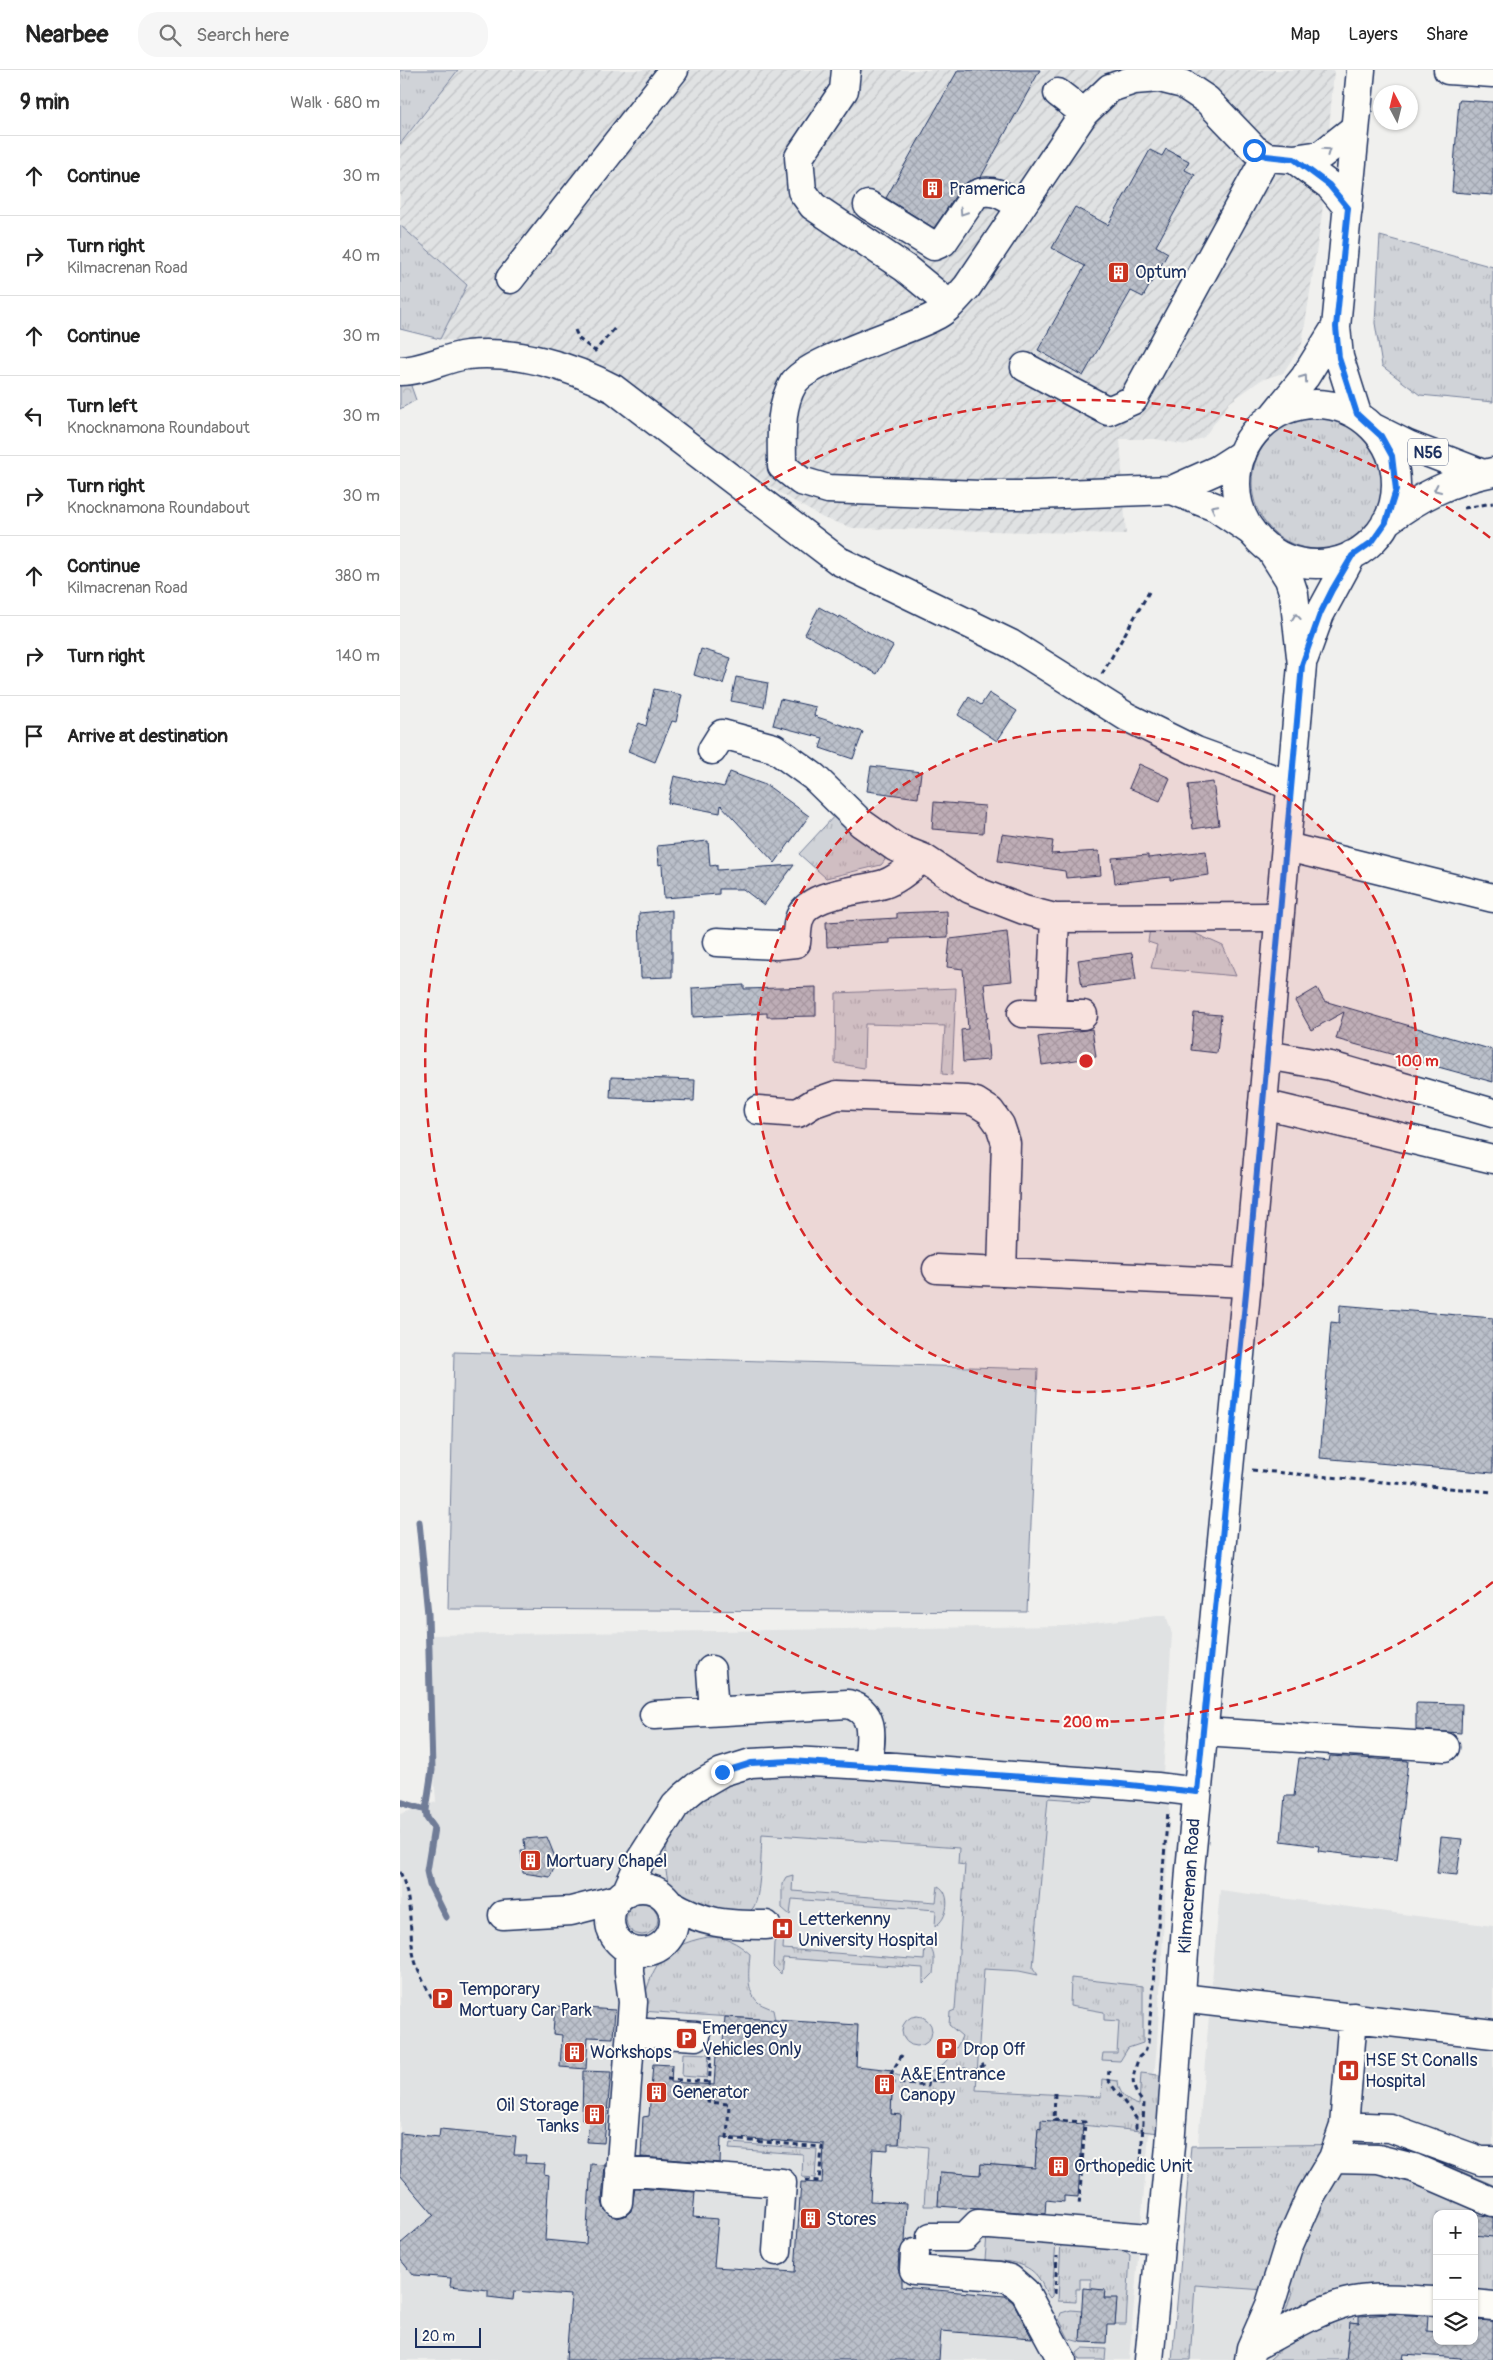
<!DOCTYPE html>
<meta charset="utf-8">
<style>
:root{--surface:#fff;--page:#f6f6f6;--text:#222;--muted:#767676;--line:#e0e0e0}
body{margin:0;font-family:Pangolin,sans-serif;background:var(--page);color:var(--text)}
.controls{position:absolute;right:15px;bottom:15px;display:grid;overflow:hidden;border-radius:10px;box-shadow:0 1px 4px #0004}
.controls button{width:45px;height:45px;display:grid;place-items:center;padding:0;border:0;border-bottom:1px solid var(--line);background:var(--surface);color:var(--text);font:25px sans-serif}
.compass{position:absolute;left:973px;top:15px;width:45px;height:45px;border-radius:50%;background:var(--surface);box-shadow:0 1px 4px #0004;rotate:353deg}
.scale{position:absolute;left:15px;bottom:12px;width:66px;box-sizing:border-box;padding-left:5px;border:2px solid #1b2f5e;border-top:0;font-size:14px;line-height:18px;white-space:nowrap;color:#1b2f5e;-webkit-text-stroke:4px #fdfcf7;paint-order:stroke}
.stop{position:absolute;width:15px;height:15px;margin:-11px;border:4px solid #1a73e8;border-radius:50%;background:#fff}
.stop.end{background:#1a73e8;border-color:#fff;box-shadow:0 1px 5px #0008}
.list{margin:0;padding:0;list-style:none}
h2{display:flex;justify-content:space-between;align-items:center;height:65px;margin:0;padding:0 20px;font-size:21px}
h2 small{font-size:16px;font-weight:400;color:var(--muted)}
.list li{display:grid;grid-template-columns:32px 1fr auto;gap:15px;align-items:center;box-sizing:border-box;height:80px;padding:0 20px;border-top:1px solid var(--line)}
.list b{display:block;font-size:19px;white-space:nowrap}
.list p{margin:0;font-size:16px;white-space:nowrap;color:var(--muted)}
.list em{font-size:16px;font-style:normal;color:var(--muted)}
.icon{flex:none;width:28px;height:28px;fill:none;stroke:currentColor;stroke-width:2;stroke-linecap:round;stroke-linejoin:round}
.map{position:relative;flex:none;width:1093px;height:2290px;overflow:hidden}
header{display:flex;align-items:center;gap:30px;box-sizing:border-box;height:70px;padding:0 25px;background:var(--surface);border-bottom:1px solid var(--line)}
header strong{font-size:24px}
nav{display:flex;gap:28px;margin-inline-start:auto;font-size:18px}
.search{width:350px;height:45px;background:var(--page);display:flex;align-items:center;gap:12px;box-sizing:border-box;padding:0 18px;border-radius:20px;color:var(--muted);font-size:19px}
main{display:flex}
aside{flex:1;background:var(--surface)}
.map>svg:first-child{display:block}
</style>
<header>
<strong>Nearbee</strong>
<div class="search"><svg class="icon" aria-label="search" viewBox="0 0 24 24"><circle cx="10" cy="10" r="6"/><path d="M15 15l6 6"/></svg>Search here</div>
<nav><a>Map</a><a>Layers</a><a>Share</a></nav>
</header>
<main>
<aside>
<h2>9 min<small>Walk · 680 m</small></h2>
<ul class="list">
<li><svg class="icon" aria-label="ahead" viewBox="0 0 24 24"><path d="M12 20V5M6 11l6-6 6 6"/></svg><div><b>Continue</b></div><em>30 m</em></li>
<li><svg class="icon" aria-label="right" viewBox="0 0 24 24"><path d="M7 20v-9h11M14 6l5 5-5 5"/></svg><div><b>Turn right</b><p>Kilmacrenan Road</p></div><em>40 m</em></li>
<li><svg class="icon" aria-label="ahead" viewBox="0 0 24 24"><path d="M12 20V5M6 11l6-6 6 6"/></svg><div><b>Continue</b></div><em>30 m</em></li>
<li><svg class="icon" aria-label="left" viewBox="0 0 24 24"><path d="M17 20v-9H6M10 6l-5 5 5 5"/></svg><div><b>Turn left</b><p>Knocknamona Roundabout</p></div><em>30 m</em></li>
<li><svg class="icon" aria-label="right" viewBox="0 0 24 24"><path d="M7 20v-9h11M14 6l5 5-5 5"/></svg><div><b>Turn right</b><p>Knocknamona Roundabout</p></div><em>30 m</em></li>
<li><svg class="icon" aria-label="ahead" viewBox="0 0 24 24"><path d="M12 20V5M6 11l6-6 6 6"/></svg><div><b>Continue</b><p>Kilmacrenan Road</p></div><em>380 m</em></li>
<li><svg class="icon" aria-label="right" viewBox="0 0 24 24"><path d="M7 20v-9h11M14 6l5 5-5 5"/></svg><div><b>Turn right</b></div><em>140 m</em></li>
<li><svg class="icon" aria-label="arrive" viewBox="0 0 24 24"><path d="M6 21V4h12l-3 4 3 4H6"/></svg><div><b>Arrive at destination</b></div></li>
</ul>
</aside>
<div class="map">
<svg width="1093" height="2290" viewBox="0 0 1093 2290">
<defs>
<pattern id="industrial-furrows" width="10" height="10" patternUnits="userSpaceOnUse" patternTransform="scale(1.25)"><rect width="10" height="10" fill="#e0e2e3"/><path d="M-1 1l2-2M0 10L10 0M9 11l2-2" fill="none" stroke="#c0c2c5"/></pattern>
<pattern id="grass-tufts" width="24" height="20" patternUnits="userSpaceOnUse" patternTransform="scale(1.25)"><rect width="24" height="20" fill="#d0d3d8"/><path d="M3 7l-1-3M5 7V3M7 7l1-3M15 17l-1-3M17 17v-4M19 17l1-3" fill="none" stroke="#b2b5bc"/></pattern>
<pattern id="forest-crowns" width="20" height="18" patternUnits="userSpaceOnUse" patternTransform="scale(1.25)"><rect width="20" height="18" fill="#d0d3d8"/><path d="M2 6a3 3 0 1 1 6 0M12 15a3 3 0 1 1 6 0" fill="none" stroke="#b2b5bc"/></pattern>
<pattern id="building-cross-hatch" width="8" height="8" patternUnits="userSpaceOnUse" patternTransform="scale(1.25)"><rect width="8" height="8" fill="#bbc0ca"/><path d="M0 0l8 8M0 8l8-8" fill="none" stroke="#a0a5b0"/></pattern>
</defs>
<rect width="100%" height="100%" fill="#f0f0ee"/>
<filter id="ink" filterUnits="userSpaceOnUse"><feTurbulence type="fractalNoise" baseFrequency=".02" numOctaves="2"/><feDisplacementMap in="SourceGraphic" scale="10" xChannelSelector="R" yChannelSelector="G"/><feConvolveMatrix kernelMatrix="1 2 1 2 8 2 1 2 1" color-interpolation-filters="sRGB"/></filter>
<g filter="url(#ink)">
<path fill="#e0e2e3" fill-rule="evenodd" d="M766,1545L772,1564L763,1704L770,1739L757,1974L729,2290H0V1744L36,1732L25,1565L665,1556Z
M820,1820L1093,1856V2290H779ZM1037,2144H1074V2271H1037Z"/>
<path fill="url(#industrial-furrows)" d="M58,0H934L922,144L902,274L883,303L861,310L830,332L804,367L786,375L756,369H720L726,464L453,458L423,448L380,423L329,388L299,363L201,300L155,285L40,269L67,215L0,155V74Z"/>
<path fill="url(#grass-tufts)" stroke="#76819b" d="M0,0H58L0,74Z
M0,155L67,215L40,269L0,259Z
M980,166L1093,197V332L1020,325L982,296L975,253Z
M852 413a66 66 0 1 1 132 0a66 66 0 1 1-132 0Z
M436,744L483,781L485,790L481,795L426,808L399,784Z
M750,858L794,863L823,876L836,906L751,898L757,875L748,872Z
M556,918L552,1005L542,1004L545,956L465,954L464,998L435,993L436,923Z
M371,1702L698,1723L692,1731L648,1728L633,1898L638,1905L619,1901L584,1899L576,2020L701,2027L702,2009L718,2011C719,2024 727,2032 739,2035L741,2003L775,2007L770,2064L642,2051L641,2059H638L635,2098L581,2094L580,2105L540,2102L538,2136H524L528,2077L499,2074L501,2045L491,2044L493,2004C524,2015 551,1995 562,1966L549,1955L550,1942L555,1940L565,1795L558,1794L559,1778L362,1764C361,1779 361,1828 353,1838C339,1857 282,1835 271,1819C268,1814 267,1807 266,1801C259,1762 295,1729 327,1713C339,1707 357,1705 371,1702Z
M393,1805L392,1821L536,1832L538,1816C552,1823 548,1850 535,1856L536,1840L392,1829L390,1845L382,1838V1814L386,1807Z
M226 1849a16 16 0 1 1 32 0a16 16 0 1 1-32 0Z
M384,1864L383,1879L524,1890L525,1874C537,1880 534,1893 533,1904L523,1914V1898L383,1888L381,1904L373,1896L374,1873L378,1866Z
M308,1867C327,1867 336,1872 350,1884C349,1900 345,1921 359,1933C363,1936 369,1937 373,1940L375,1950L241,1941C252,1896 260,1876 308,1867Z
M671,1908L743,1916V1973L728,1978L720,1991L702,1990L703,1983H717L719,1951L704,1950V1942L670,1936Z
M502 1961a15 15 0 1 1 30 0a15 15 0 1 1-30 0Z
M283,1983L309,1984L307,2008L282,2006Z
M330,2073L417,2079L415,2108L402,2107L403,2084L329,2079Z
M977,2074L1047,2095L1093,2115V2232L1074,2231V2144H1037V2227L883,2250L892,2222L795,2215L790,2290H772L791,2076Z
M587,2165L656,2171L652,2226L650,2228C645,2222 643,2214 638,2207C626,2191 604,2191 585,2190Z
M661,2170L716,2174L730,2185L726,2254H715L717,2229L704,2228L705,2220L691,2219V2209H680V2219H676V2232L658,2231Z
M671,2240L682,2241L680,2272L669,2269L659,2249L661,2243Z
M950,2244L959,2253L950,2252L946,2290H869L895,2266Z
M683,2278L706,2279L705,2290H679L677,2283Z"/>
<path fill="url(#forest-crowns)" stroke="#76819b" d="M0,312L10,313L16,330L0,339Z"/>
<path fill="#d0d3d8" stroke="#76819b" d="M54,1282L638,1299L627,1542L48,1539Z"/>
<g fill="none" stroke-linecap="round" stroke-linejoin="round">
<path stroke="#6f7b97" stroke-width="7" d="M19,1452L28,1544L32,1700L26,1740L27,1748L34,1758L27,1801L30,1815L46,1847
M0,1732L26,1740"/>
</g>
<path fill="url(#building-cross-hatch)" stroke="#1b2f5e" d="M558,0H640L581,107L569,111L562,116L534,158L486,128Z
M1059,30L1093,32V125L1052,122Z
M766,79L789,91L785,100L795,105L756,176L768,183L743,227L731,221L683,306L638,280L685,196L652,178L675,137L708,155L750,80L762,86Z
M419,537L439,548L440,546L493,576L477,604L405,564Z
M301,579L331,588L323,614L294,605Z
M336,607L368,613L364,637L331,631Z
M254,619L282,625L276,652L272,651L255,692L228,681L239,653L246,656Z
M589,623L617,641L597,671L558,645L569,627L581,635Z
M380,629L416,637L414,646L463,662L453,689L420,678L423,668L373,655Z
M739,694L770,708L760,731L729,718Z
M471,696L521,702L518,728L467,721Z
M330,702L368,716L409,746L375,793L321,735L320,743L268,733L274,706L324,717Z
M813,712L819,755L793,759L788,715Z
M534,732L585,736L583,763L532,759Z
M602,764L653,771L651,784L699,781L701,805L666,808L665,801L598,791Z
M308,771L310,796L317,795V800L394,795L364,835L343,819H319V824L264,828L262,794L259,795L257,776Z
M806,781L809,805L770,810V807L715,813L712,788L748,785V788Z
M272,840V907L241,908L239,843Z
M547,841L548,867L490,869V873L427,877L426,852L497,848V843Z
M607,862L612,911L584,914L588,948H586L589,990L563,992L561,960L568,959L563,899L547,897L550,869Z
M732,883L736,910L682,917L678,890Z
M344,915V919L416,917V946L367,947V943L293,947L292,918Z
M917,918L924,931L1093,980V1012L936,969L944,942L911,960L895,931Z
M794,943L821,945L817,983L791,980Z
M692,959L696,987L642,995L638,967Z
M211,1007L295,1010L294,1031L210,1028Z
M940,1235L1093,1248V1403L920,1388L931,1252L939,1253Z
M1016,1633L1062,1634L1061,1663L1016,1660Z
M930,1686L1008,1691L997,1790L918,1781L919,1776L881,1771L885,1726H894L899,1688L929,1691Z
M147,1767L157,1792L150,1807L123,1803L121,1780H125L124,1769Z
M1041,1767L1062,1769L1057,1805L1037,1803Z
M155,1936L215,1940L213,1968L188,1967L186,1999L160,1997L162,1965L153,1964Z
M325,1947L458,1955L456,1996L493,2000L491,2044L501,2045L499,2074H488V2080L473,2079L470,2131L507,2133L505,2172L499,2182L498,2199L502,2209V2217L605,2226L613,2232L632,2268L541,2261L539,2290H166L171,2225L114,2221L113,2230L88,2227V2220L50,2216L51,2208L13,2205L0,2189V2174L34,2145L0,2105V2063L39,2067L40,2059L116,2066L114,2085H126L125,2093L145,2094L144,2104L149,2105L145,2170L186,2174L191,2094L205,2095L202,2131L204,2139L210,2145L217,2148L225,2146L231,2141L235,2118L295,2122L293,2147L318,2149L314,2197L395,2202L401,2112L422,2113L424,2074L321,2067L320,2093L241,2087L243,2047L249,2046L253,1994L272,1995L271,2012L314,2015L316,1985H322Z
M183,2001L211,2002L204,2073L187,2072L189,2050L182,2049Z
M641,2050L683,2054L678,2127L664,2126V2132L646,2130L645,2144L538,2136L540,2102L580,2105L581,2094L635,2098L638,2058L641,2059Z
M1074,2144L1093,2147V2167L1074,2165Z
M683,2218L705,2220L704,2228H717L715,2255H707L706,2273L680,2272Z
M990,2244L1028,2246L1027,2261L1037,2262V2271H1074V2250L1093,2251V2290H1061V2288L1004,2284L1003,2290H946L950,2252L959,2253V2246Z"/>
<g fill="none" stroke-linecap="round" stroke-linejoin="round">
<defs>
<path id="minor" d="M446,0L444,20L399,87L402,121L413,136L505,198L550,235
M1048,0L1093,3
M658,23L684,43
M894,89L929,115L948,138
M468,135L534,176L543,172L575,125C591,116 606,127 620,136
M110,209L274,0
M625,297L708,341L733,330L866,87
M0,301C23,301 44,288 67,285C116,280 171,296 214,319L439,491L611,574L727,647L796,681L890,715
M842,384L817,400L772,420L635,425H580L428,419L401,411L382,396C382,369 379,337 393,314C406,291 505,262 533,247C547,241 557,228 567,217L684,43L710,18L734,10L759,8L783,14L807,30L854,79L866,87L894,89L921,85L954,59
M772,420L815,437L852,462
M312,680L322,664L374,678L414,707L461,753L495,777L523,788
M887,777L1093,828
M317,872L376,875L396,873C397,865 397,857 399,850C406,822 463,821 484,814C499,809 511,797 523,788L570,819L624,840L655,848L879,847
M622,943L683,945
M651,944L655,848
M867,985L930,996L1093,1043
M863,1034L1093,1089
M358,1040L398,1043L414,1033L437,1025L568,1030L576,1032L590,1041L600,1055L606,1073L602,1202
M537,1199L847,1213
M311,1600L314,1641
M254,1645L448,1634C478,1642 470,1671 468,1695
M803,1662L1045,1677
M210 1850a32 32 0 1 1 64 0a32 32 0 1 1-64 0Z
M226,1823L241,1789L275,1736L285,1726L296,1717L322,1702L351,1693L391,1691L468,1695L757,1717L797,1722
M269,1833C305,1854 325,1855 366,1855
M103,1845L171,1841L218,1829
M781,1928L1093,1964
M231,1962L296,1966
M944,2056L990,2058L1081,2091H1093
M933,2088L978,2089L1014,2098L1093,2132
M220,2101L382,2113L377,2181
M218,2132L233,1932L229,1902V1880
M531,2167H565L578,2154L761,2169
M515,2183L514,2200L599,2206L610,2209L625,2222L662,2290
M1074,2234L1093,2236
M851,2278C881,2263 913,2242 945,2233C974,2225 1007,2230 1037,2231
M849,2290L851,2278L870,2235L888,2177L911,2125L933,2088L944,2056L953,1947"/>
<path id="major" d="M836 414a80 80 0 1 1 160 0a80 80 0 1 1-160 0Z
M957,344L939,287L936,257L961,0
M874,345L905,307L936,257
M974,358L1008,375L1083,404
M986,452C1019,427 1052,410 1093,402
M904,588L920,544L952,485
M749,2290L770,2076L790,1800L847,1213L902,595L894,524L889,509L870,479"/>
</defs>
<use href="#minor" stroke="#1b2f5e" stroke-width="31"/>
<use href="#major" stroke="#1b2f5e" stroke-width="31"/>
<path stroke="#1b2f5e" stroke-width="3" stroke-dasharray="5 4" stroke-linecap="butt" d="M175,260L179,269L195,281L216,257
M1064,438L1093,433
M702,604L749,522
M852,1400L1093,1422
M0,1802C12,1828 9,1854 13,1882C16,1899 24,1913 32,1928
M309,1985L311,1987L308,2032L329,2034L327,2069L422,2077L419,2111L405,2110
M502,1985L486,2012L528,2016L529,2010L543,2011L544,2004L559,2005V1999L577,2000L587,1992
M709,2000L708,2010L736,2048V2058L743,2059
M267,2009L309,2012
M655,2023L654,2050L685,2052L679,2137
M741,2092L744,2033C729,2017 732,2007 739,1987L745,1982L748,1973L768,1741
M655,2224L657,2186"/>
<use href="#minor" stroke="#fdfcf7" stroke-width="28"/>
<use href="#major" stroke="#fdfcf7" stroke-width="28"/>
</g>
<defs><path id="oneway-chevron" d="M-2-3.5L2.5 0L-2 3.5" fill="none" stroke-width="1.6" stroke-linecap="round" stroke-linejoin="round" transform="scale(1.25)"/></defs>
<g stroke="#8c96aa">
<use href="#oneway-chevron" transform="translate(927 81) rotate(-35)"/>
<use href="#oneway-chevron" transform="translate(563 142) rotate(123)"/>
<use href="#oneway-chevron" transform="translate(904 308) rotate(-55)"/>
<use href="#oneway-chevron" transform="translate(1037 419) rotate(155)"/>
<use href="#oneway-chevron" transform="translate(814 438) rotate(-153)"/>
<use href="#oneway-chevron" transform="translate(896 547) rotate(-96)"/>
</g>
</g>
<g fill="none" stroke-linecap="round" stroke-linejoin="round" filter="url(#ink)">
<path stroke="#1a73e8" stroke-width="6" d="M322,1702L351,1693L391,1691L711,1713L797,1722L847,1213L902,595L920,544L932,520L952,486L972,472L986,452L996,420L992,386L981,366L957,344L939,288L936,257L948,138L929,115L894,89L866,86L854,80"/>
</g>
<circle cx="686" cy="991" r="331" fill="#d62828" fill-opacity=".12"/>
<g fill="none" stroke="#d62828" stroke-width="2.5" stroke-dasharray="9 6">
<circle cx="686" cy="991" r="331"/>
<path d="M1093 1512A661 661 0 1 1 1093 470"/>
</g>
<defs>
<symbol id="building-square" viewBox="-11 -11 22 22"><rect x="-9" y="-9" width="18" height="18" rx="4" fill="#c8321e" stroke="#fdfcf7"/><path d="M-4-6H4V6H1V3H-1V6H-4ZM-2.5-4.3h1.7v1.8h-1.7ZM.8-4.3h1.7v1.8H.8ZM-2.5-1h1.7V.8h-1.7ZM.8-1h1.7V.8H.8Z" fill="#fff"/></symbol>
<symbol id="hospital-square" viewBox="-11 -11 22 22"><rect x="-9" y="-9" width="18" height="18" rx="4" fill="#c8321e" stroke="#fdfcf7"/><path d="M-5-5h3v3.5h4V-5h3V5h-3V1.5h-4V5h-3Z" fill="#fff"/></symbol>
<symbol id="parking-square" viewBox="-11 -11 22 22"><rect x="-9" y="-9" width="18" height="18" rx="4" fill="#c8321e" stroke="#fdfcf7"/><path d="M-3.5-5.5H1a3.5 3.5 0 0 1 0 7H-1V5.5H-3.5ZM-1-3.4V-.6H.8a1.4 1.4 0 0 0 0-2.8Z" fill="#fff"/></symbol>
</defs>
<g fill-rule="evenodd">
<use href="#building-square" x="520" y="106" width="25" height="25"/>
<use href="#building-square" x="706" y="190" width="25" height="25"/>
<use href="#building-square" x="118" y="1778" width="25" height="25"/>
<use href="#hospital-square" x="370" y="1846" width="25" height="25"/>
<use href="#parking-square" x="30" y="1916" width="25" height="25"/>
<use href="#parking-square" x="274" y="1956" width="25" height="25"/>
<use href="#parking-square" x="534" y="1966" width="25" height="25"/>
<use href="#building-square" x="162" y="1970" width="25" height="25"/>
<use href="#hospital-square" x="936" y="1988" width="25" height="25"/>
<use href="#building-square" x="472" y="2002" width="25" height="25"/>
<use href="#building-square" x="244" y="2010" width="25" height="25"/>
<use href="#building-square" x="182" y="2032" width="25" height="25"/>
<use href="#building-square" x="646" y="2084" width="25" height="25"/>
<use href="#building-square" x="398" y="2136" width="25" height="25"/>
</g>
<g text-anchor="middle" stroke-width="4" stroke-linejoin="round" paint-order="stroke">
<rect fill="#fdfcf7" stroke="#5f6c8c" stroke-width="1" x="1008" y="368.5" width="40" height="27" rx="4"/>
<g font-size="16" font-weight="bold" fill="#1b2f5e">
<text x="1028" y="388">N56</text>
</g>
<g font-size="18" fill="#1b2f5e" stroke="#fdfcf7" text-anchor="start">
<text x="549" y="125">Pramerica</text>
<text x="735" y="208">Optum</text>
<text x="146" y="1797">Mortuary Chapel</text>
<text x="398" y="1855">Letterkenny<tspan x="398" dy="21">University Hospital</tspan></text>
<text x="59" y="1925">Temporary<tspan x="59" dy="21">Mortuary Car Park</tspan></text>
<text x="302" y="1964">Emergency<tspan x="302" dy="21">Vehicles Only</tspan></text>
<text x="563" y="1985">Drop Off</text>
<text x="190" y="1988">Workshops</text>
<text x="965" y="1996">HSE St Conalls<tspan x="965" dy="21">Hospital</tspan></text>
<text x="500" y="2010">A&amp;E Entrance<tspan x="500" dy="21">Canopy</tspan></text>
<text x="272" y="2028">Generator</text>
<text x="179" y="2041" text-anchor="end">Oil Storage<tspan x="179" dy="21">Tanks</tspan></text>
<text x="674" y="2102">Orthopedic Unit</text>
<text x="426" y="2155">Stores</text>
</g>
<g font-size="18" fill="#1b2f5e" stroke="#fdfcf7">
<text transform="translate(789 1816) rotate(-86)" y="6">Kilmacrenan Road</text>
</g>
</g>
<circle cx="686" cy="991" r="8" fill="#d62828" stroke="#fdfcf7" stroke-width="2.5"/>
<g font-size="15" text-anchor="middle" font-weight="bold" fill="#d62828" stroke="#fdfcf7" stroke-width="4" stroke-linejoin="round" paint-order="stroke">
<text x="1017" y="996">100 m</text>
<text x="686" y="1657">200 m</text>
</g>
</svg>
<div class="controls">
<button>+</button>
<button>−</button>
<button><svg class="icon" aria-label="layers" viewBox="0 0 24 24"><path d="M12 4l9 5-9 5-9-5zM3 14l9 5 9-5"/></svg></button>
</div>
<svg class="compass" viewBox="-18 -18 36 36"><path d="M0-13l5 13h-10z" fill="#e53935"/><path d="M0 13l5-13h-10z" fill="#767676"/></svg>
<div class="scale">20 m</div>
<div class="stop" style="left:854px;top:80px"></div>
<div class="stop end" style="left:322px;top:1702px"></div>
</div>
</main>
